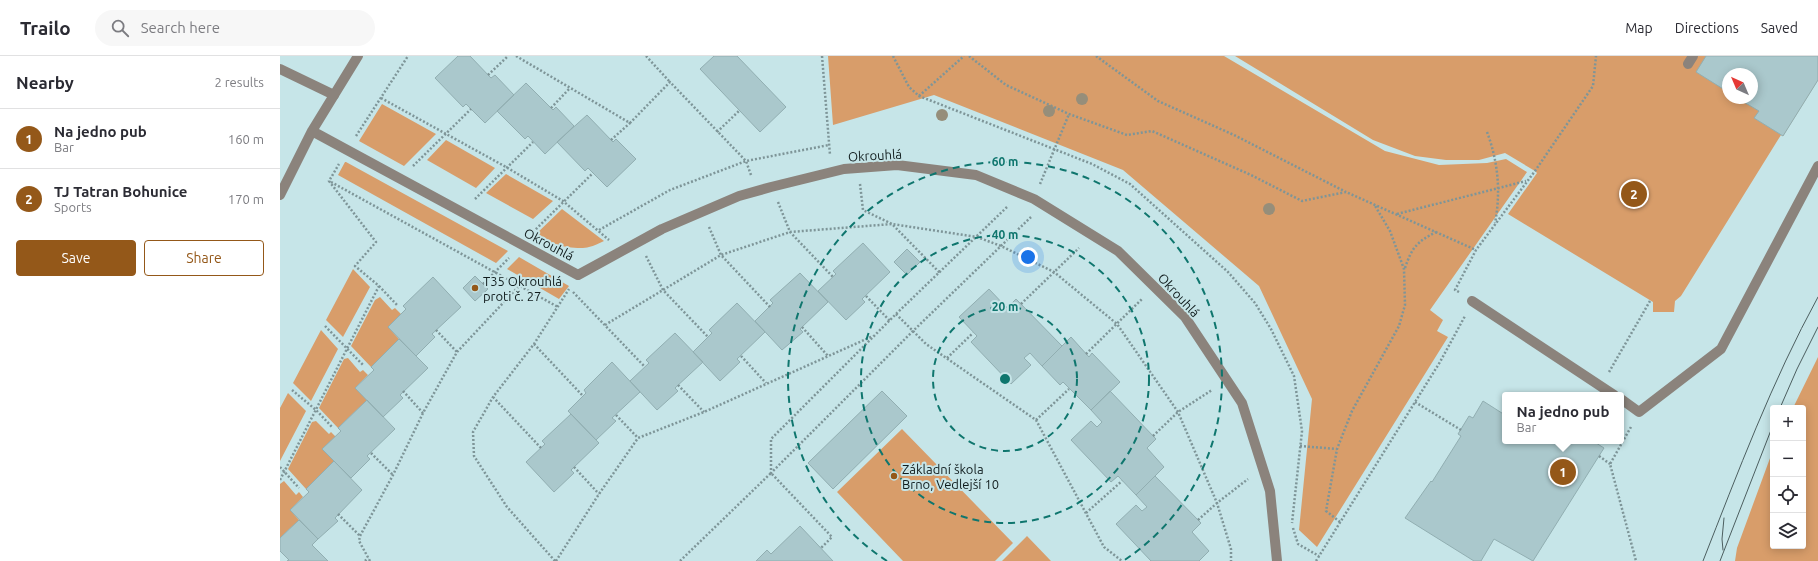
<!DOCTYPE html>
<meta charset="utf-8">
<style>
:root{--surface:#fff;--page:#f7f7f7;--text:#2b2b33;--muted:#7c7c81;--line:#e1e1e2;--accent:#945819}
body{margin:0;font-family:Ubuntu,sans-serif;background:var(--page);color:var(--text)}
.controls{position:absolute;right:12px;bottom:12px;display:grid;overflow:hidden;border-radius:4px;box-shadow:0 2px 10px #0003}
.controls button{width:36px;height:36px;display:grid;place-items:center;padding:0;border:0;border-bottom:1px solid var(--line);background:var(--surface);color:var(--text);font:20px sans-serif}
.compass{position:absolute;left:1442px;top:12px;width:36px;height:36px;border-radius:50%;background:var(--surface);box-shadow:0 2px 10px #0003;rotate:316deg}
.you{position:absolute;left:748px;top:201px;width:14px;height:14px;margin:-10px;border:3px solid #fff;border-radius:50%;background:#1a73e8;box-shadow:0 0 0 6px #1a73e833}
.badge{display:grid;place-items:center;width:26px;height:26px;border-radius:50%;background:var(--accent);color:#fff;font-size:13px;font-weight:700}
.pin{position:absolute;translate:-50% -50%;border:2px solid #fff;box-shadow:0 1px 4px #0006}
.popup{position:absolute;left:1222px;top:336px;width:122px;height:52px;box-sizing:border-box;display:grid;place-content:center;border-radius:4px;background:var(--surface);filter:drop-shadow(0 1px 3px #0005);font-size:13px;white-space:nowrap;color:var(--muted)}
.popup b{font-size:15px;color:var(--text)}
.popup::after{content:'';position:absolute;left:50%;top:100%;margin-left:-8px;border:8px solid transparent;border-top-color:var(--surface)}
.list{margin:0;padding:0;list-style:none}
h2{display:flex;justify-content:space-between;align-items:center;height:52px;margin:0;padding:0 16px;font-size:17px}
h2 small{font-size:13px;font-weight:400;color:var(--muted)}
.list li{display:grid;grid-template-columns:26px 1fr auto;gap:12px;align-items:center;box-sizing:border-box;height:60px;padding:0 16px;border-top:1px solid var(--line)}
.list b{display:block;font-size:15px;white-space:nowrap}
.list p{margin:0;font-size:13px;white-space:nowrap;color:var(--muted)}
.list em{font-size:13px;font-style:normal;color:var(--muted)}
.actions{display:flex;gap:8px;padding:12px 16px}
.actions a{flex:1;padding:9px 0;border:1px solid var(--accent);border-radius:4px;text-align:center;font-size:14px;color:var(--accent)}
.actions .main{background:var(--accent);color:#fff}
.icon{flex:none;width:22px;height:22px;fill:none;stroke:currentColor;stroke-width:2;stroke-linecap:round;stroke-linejoin:round}
.map{position:relative;flex:none;width:1538px;height:505px;overflow:hidden}
header{display:flex;align-items:center;gap:24px;box-sizing:border-box;height:56px;padding:0 20px;background:var(--surface);border-bottom:1px solid var(--line)}
header strong{font-size:19px}
nav{display:flex;gap:22px;margin-inline-start:auto;font-size:14px}
.search{width:280px;height:36px;background:var(--page);display:flex;align-items:center;gap:10px;box-sizing:border-box;padding:0 14px;border-radius:22px;color:var(--muted);font-size:15px}
main{display:flex}
aside{flex:1;background:var(--surface)}
.map>svg:first-child{display:block}
</style>
<header>
<strong>Trailo</strong>
<div class="search"><svg class="icon" aria-label="search" viewBox="0 0 24 24"><circle cx="10" cy="10" r="6"/><path d="M15 15l6 6"/></svg>Search here</div>
<nav><a>Map</a><a>Directions</a><a>Saved</a></nav>
</header>
<main>
<aside>
<h2>Nearby<small>2 results</small></h2>
<ul class="list">
<li><span class="badge">1</span><div><b>Na jedno pub</b><p>Bar</p></div><em>160 m</em></li>
<li><span class="badge">2</span><div><b>TJ Tatran Bohunice</b><p>Sports</p></div><em>170 m</em></li>
</ul>
<div class="actions"><a class="main">Save</a><a>Share</a></div>
</aside>
<div class="map">
<svg width="1538" height="505" viewBox="0 0 1538 505">
<rect width="100%" height="100%" fill="#c6e5e8"/>
<path fill="#d89d6a" fill-rule="evenodd" d="M548,0H944L1105,95L1159,109L1207,107L1226,103L1247,116L1150,254L1163,264L1157,275L1168,281L1037,491L1019,474L1032,343L979,230L843,114L654,39L553,69Z
M955,0H1538V24L1503,80L1501,79L1401,240L1395,245L1394,256H1373V246L1228,158L1257,117L1255,115L1225,97L1199,104H1166L1135,100L1093,84ZM1448,18H1472V42H1448Z
M102,48L156,78L124,110L79,85Z
M166,84L215,112L196,132L147,104Z
M65,106H66L228,195L216,207L58,119Z
M226,118L273,145L253,163L206,137Z
M282,153L324,185C319,187 314,190 309,191C297,195 264,187 253,181Z
M239,201L289,230L279,243L227,213Z
M73,213L90,231L63,281L46,264Z
M100,241L112,254L115,252L121,258L108,271L119,283L91,311L71,290L95,244Z
M41,274L58,293L31,345L13,327Z
M1538,301V505H1455L1457,492L1493,394V490H1523V352H1513Z
M68,302L80,316L83,314L88,319L75,332L87,344L58,372L39,352L64,303Z
M8,337L26,355L0,405V352Z
M36,365L49,378L51,376L56,381L43,393L54,405L26,433L8,413L32,366Z
M622,373L733,487L715,505H623L557,436Z
M4,425L16,439L19,436L23,441L10,454L19,464L0,482V428Z
M747,480L771,505H722Z"/>
<path fill="#aac8cc" stroke="#91aeb1" d="M178,0H190L211,22L215,19L234,39L205,67L186,48L183,51L155,22Z
M434,0H457L506,51L480,76L420,13Z
M1426,0H1538V24L1503,80L1474,62L1479,55L1457,42H1472V18H1448V36L1416,16Z
M246,27L273,54L276,51L294,70L265,98L248,80L245,83L217,55Z
M307,59L333,86L336,83L356,103L327,131L308,112L305,115L277,86Z
M583,187L610,216L582,243L585,246L566,264L538,235L556,218L553,215Z
M627,193L640,206L627,219L614,206Z
M520,217L548,246L520,273L523,276L502,294L475,265L493,247L490,244Z
M195,220L208,233L195,245L183,232Z
M153,221L181,251L152,278L155,281L136,300L108,271L126,253L123,250Z
M709,233L727,252L736,243L782,290L762,310L750,297L744,302L751,309L731,328L691,286L697,280L679,261Z
M457,247L485,276L457,303L460,306L440,325L413,296L432,277L429,274Z
M395,277L423,306L395,332L398,335L377,354L350,325L369,307L366,304Z
M791,281L809,301L812,297L840,326L811,354L783,326L780,329L762,310Z
M119,283L148,312L120,339L123,342L103,361L75,332L94,314L91,311Z
M332,306L360,336L332,362L336,365L316,384L288,355L306,337L304,334Z
M602,335L627,360L553,433L528,407Z
M830,335L876,383L867,392L884,411L856,439L838,420L831,426L791,384L811,365L817,371L822,366L811,354Z
M87,344L115,373L87,400L90,403L71,422L42,393L61,375L58,372Z
M1203,345L1225,359V385H1313L1324,392L1253,505L1214,483L1201,505H1194L1125,462L1151,425L1152,426L1181,380L1178,378L1189,360L1193,362Z
M291,358L319,387L291,414L294,417L274,436L246,406L265,388L262,385Z
M54,405L82,434L55,462L58,465L38,483L10,454L29,436L26,433Z
M875,420L921,467L912,476L929,495L919,505H871L836,468L856,449L862,455L867,451L856,439Z
M19,464L38,483L32,489L48,505H7L9,504L0,495V482Z
M520,470L553,505H476L487,494L491,498Z"/>
<g fill="none" stroke-linecap="round" stroke-linejoin="round">
<path stroke="#7e9598" stroke-width="2.5" stroke-dasharray="2 2" stroke-linecap="butt" d="M236,0L350,67L390,26L466,105L471,119
M366,0L390,26
M542,0L550,99
M613,0L629,31L639,40L812,108L850,128L948,216L975,247L991,273L1014,320L1022,375L1012,467
M689,0L726,29L789,58L847,79L872,75L971,119L1022,145L1066,136L1196,194
M816,0L878,45L954,79L1066,136
M208,19L228,0
M639,40L684,0
M101,42L226,111L283,145L329,184
M271,52L290,32
M437,76L460,54
M1207,76C1218,105 1221,136 1215,167
M76,80L128,0
M331,84L350,67
M133,110L191,53
M51,126L278,251
M580,128L583,154L612,168L660,217
M760,128L789,58
M195,143L253,86
M498,146L510,176L553,221
M727,151L616,258L491,383V417L633,275L751,161
M1117,158L1246,125
M429,171L441,199L490,251
M319,174L390,134L466,105L549,89
M253,176L313,117
M366,200L383,234L428,281
M1125,212C1132,191 1137,186 1156,176
M203,228L229,202
M99,230L117,249
M293,236L365,311
M1179,236L1175,234L1196,194L1255,115L1313,30L1316,0
M586,240L610,265
M741,248L799,192
M616,258L646,288L756,364L824,491L842,505
M325,269L441,199L510,176L612,168L697,181L721,190L774,216L837,268L898,356L937,447L951,493V505
M45,270L84,310
M522,271L548,300
M156,274L177,296
M254,288L303,340
M806,298L863,242
M461,300L486,327
M667,302L693,277
M1329,316L1370,245
M398,329L424,356
M12,334L36,354L52,371
M123,335L143,357
M213,341L261,392
M1135,346L1181,374
M336,359L358,382
M756,364L789,333
M1351,371L1330,408L1356,505
M873,380L898,356L932,334
M1020,390L1057,393
M91,397L113,419
M1319,400L1330,408
M0,411L19,432
M294,411L319,438
M0,424L99,230L75,210L96,186L49,125L59,108
M806,457L842,425
M58,458L80,480
M918,464L937,447L968,423
M1060,466L1046,455L1057,393L1072,355L1119,270L1125,249L1124,213L1110,175L1094,148
M1013,472L1018,488L1039,500
M85,505L88,502
M90,505L79,485L80,480L113,419L143,357L177,296L240,229
M275,505L227,451L194,400L193,376L213,341L254,288L289,233
M276,505L319,438L358,382L424,356L593,280
M400,505L491,417L552,481L541,492
M1036,505L1160,306L1185,260"/>
<path stroke="#8b837c" stroke-width="10" d="M1408,8L1413,0
M0,13L54,39
M1192,245L1334,339
M1341,343L1359,356L1441,293L1538,110"/>
<path stroke="#8b837c" stroke-width="10" d="M32,75L298,219L382,173L459,140L491,131L564,113L617,109L696,119L754,143L838,195L905,261L962,347L990,435L997,505
M0,139L32,75L78,0"/>
<path stroke="#4c5e5f" stroke-width="1" d="M1500,352L1517,313L1538,271
M1443,494L1442,483L1444,462
M1423,505C1458,416 1492,325 1538,241
M1440,505L1493,369"/>
</g>
<g fill="#968e7a">
<circle cx="802" cy="43" r="6"/>
<circle cx="769" cy="55" r="6"/>
<circle cx="662" cy="59" r="6"/>
<circle cx="989" cy="153" r="6"/>
</g>
<g fill="none" stroke="#0f766e" stroke-width="2" stroke-dasharray="7 5">
<circle cx="725" cy="323" r="72"/>
<circle cx="725" cy="323" r="144"/>
<path d="M607 505A217 217 0 1 1 843 505"/>
</g>
<g fill="#945819" stroke="#c6e5e8" stroke-width="1.5">
<circle cx="195" cy="232" r="4"/>
<circle cx="614" cy="420" r="4"/>
</g>
<g text-anchor="middle" stroke-width="4" stroke-linejoin="round" paint-order="stroke">
<g font-size="13" fill="#101c1d" stroke="#c6e5e8">
<text transform="translate(595 99) rotate(-3)" y="5">Okrouhlá</text>
<text transform="translate(269 188) rotate(28)" y="5">Okrouhlá</text>
<text transform="translate(899 239) rotate(47)" y="5">Okrouhlá</text>
</g>
<g font-size="13" fill="#101c1d" stroke="#c6e5e8" text-anchor="start">
<text x="203" y="230">T35 Okrouhlá<tspan x="203" dy="15">proti č. 27</tspan></text>
<text x="622" y="418">Základní škola<tspan x="622" dy="15">Brno, Vedlejší 10</tspan></text>
</g>
</g>
<circle cx="725" cy="323" r="6" fill="#0f766e" stroke="#c6e5e8" stroke-width="2"/>
<g font-size="12" text-anchor="middle" font-weight="bold" fill="#0f766e" stroke="#c6e5e8" stroke-width="4" stroke-linejoin="round" paint-order="stroke">
<text x="725" y="110">60 m</text>
<text x="725" y="183">40 m</text>
<text x="725" y="255">20 m</text>
</g>
</svg>
<div class="controls">
<button>+</button>
<button>−</button>
<button><svg class="icon" aria-label="locate" viewBox="0 0 24 24"><circle cx="12" cy="12" r="6"/><path d="M12 2v4M12 18v4M2 12h4M18 12h4"/></svg></button>
<button><svg class="icon" aria-label="layers" viewBox="0 0 24 24"><path d="M12 4l9 5-9 5-9-5zM3 14l9 5 9-5"/></svg></button>
</div>
<svg class="compass" viewBox="-18 -18 36 36"><path d="M0-13l5 13h-10z" fill="#e53935"/><path d="M0 13l5-13h-10z" fill="#7c7c81"/></svg>
<div class="you"></div>
<div class="pin badge" style="left:1283px;top:416px">1</div>
<div class="popup"><b>Na jedno pub</b>Bar</div>
<div class="pin badge" style="left:1354px;top:138px">2</div>
</div>
</main>
